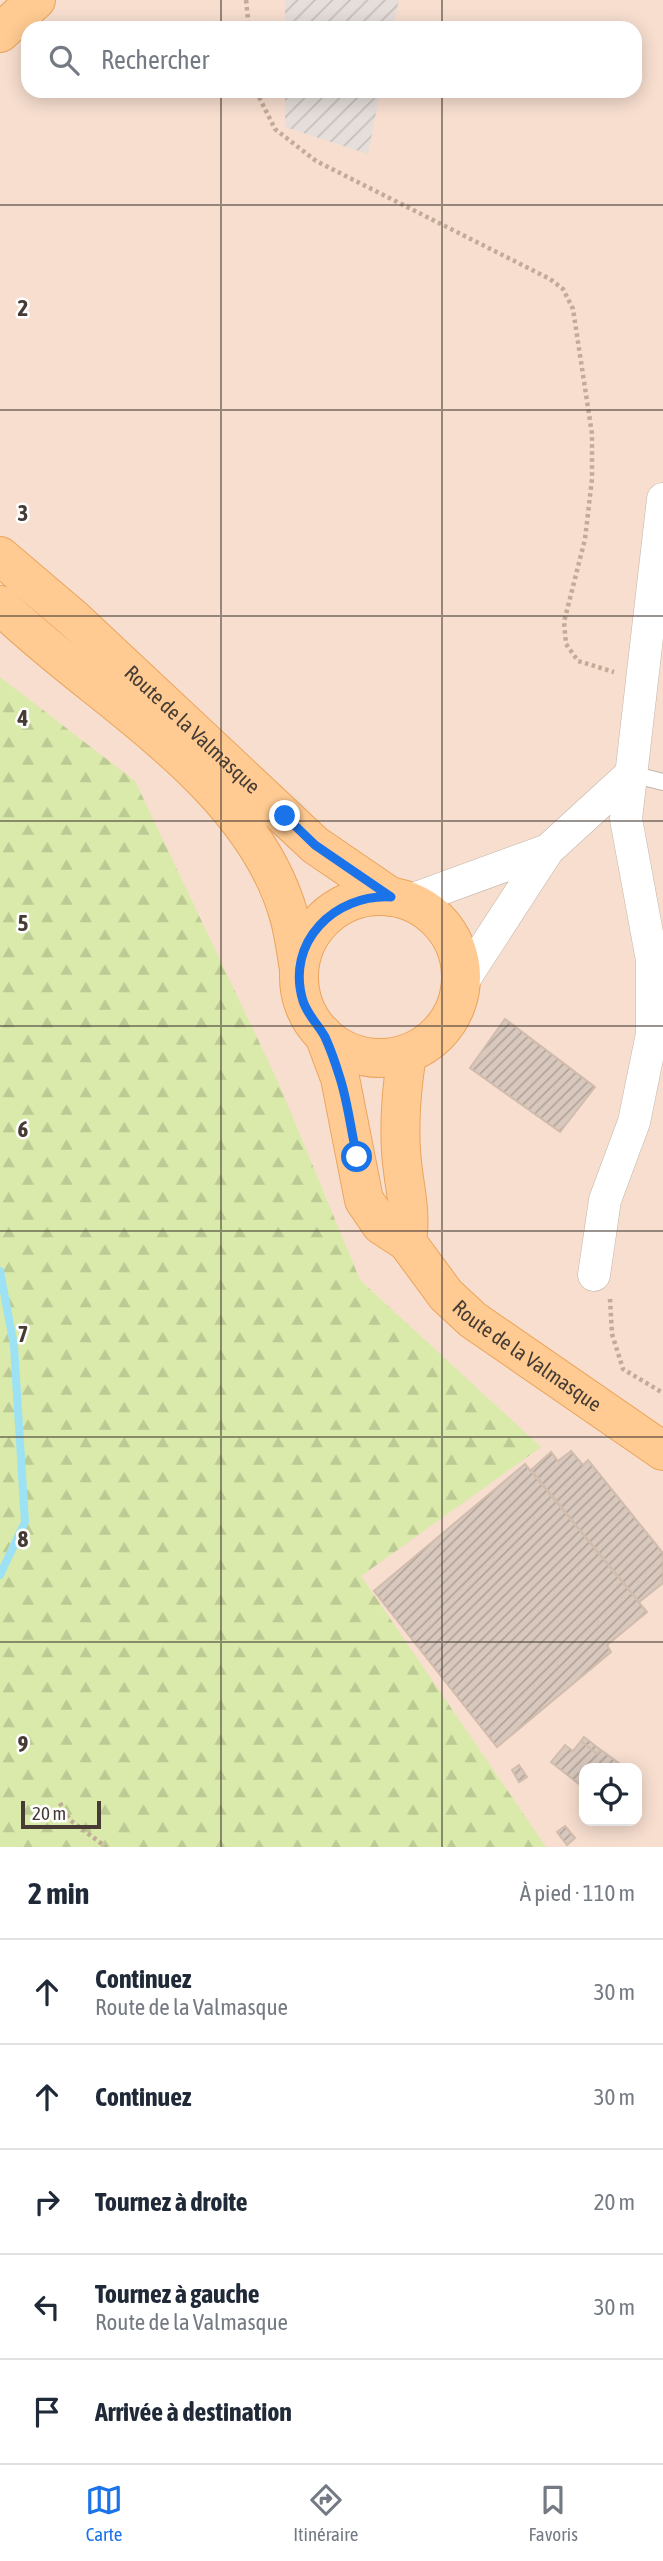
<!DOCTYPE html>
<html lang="fr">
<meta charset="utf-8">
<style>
:root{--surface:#fff;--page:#f2f2f3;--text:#1f2937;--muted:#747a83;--line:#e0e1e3;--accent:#1a73e8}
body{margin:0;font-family:"Asap Condensed",sans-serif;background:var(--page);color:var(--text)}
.controls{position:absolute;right:21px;bottom:21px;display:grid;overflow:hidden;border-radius:14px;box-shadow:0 4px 18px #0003}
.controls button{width:63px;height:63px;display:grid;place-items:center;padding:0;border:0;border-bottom:2px solid var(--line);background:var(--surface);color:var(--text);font:35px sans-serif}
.scale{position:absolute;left:21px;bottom:18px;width:80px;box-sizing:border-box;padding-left:7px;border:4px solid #463c34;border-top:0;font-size:19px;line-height:24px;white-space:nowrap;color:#463c34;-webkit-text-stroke:5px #fff;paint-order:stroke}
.stop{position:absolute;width:21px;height:21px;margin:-16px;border:5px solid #1a73e8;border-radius:50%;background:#fff}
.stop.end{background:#1a73e8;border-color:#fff;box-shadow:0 2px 7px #0008}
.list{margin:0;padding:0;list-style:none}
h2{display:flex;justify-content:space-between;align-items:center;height:91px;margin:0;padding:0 28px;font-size:30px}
h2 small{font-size:23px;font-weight:400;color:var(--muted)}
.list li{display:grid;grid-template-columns:46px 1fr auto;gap:21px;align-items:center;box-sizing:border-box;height:105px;padding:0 28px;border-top:2px solid var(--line)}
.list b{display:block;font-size:26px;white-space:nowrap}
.list p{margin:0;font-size:23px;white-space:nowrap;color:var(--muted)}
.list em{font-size:23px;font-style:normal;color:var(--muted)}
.icon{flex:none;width:38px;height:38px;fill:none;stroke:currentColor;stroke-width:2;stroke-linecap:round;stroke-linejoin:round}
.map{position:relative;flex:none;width:663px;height:1847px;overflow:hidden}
.search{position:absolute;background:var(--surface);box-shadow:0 4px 18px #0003;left:21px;right:21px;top:21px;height:77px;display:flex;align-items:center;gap:18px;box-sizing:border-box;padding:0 24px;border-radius:21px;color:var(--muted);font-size:26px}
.sheet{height:616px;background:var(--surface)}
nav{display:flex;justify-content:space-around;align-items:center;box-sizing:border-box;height:98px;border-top:2px solid var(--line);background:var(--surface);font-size:19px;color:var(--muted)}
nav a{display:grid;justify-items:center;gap:4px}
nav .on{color:var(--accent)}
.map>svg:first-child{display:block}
</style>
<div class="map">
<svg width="663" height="1847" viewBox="0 0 663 1847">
<defs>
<pattern id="industrial-furrows" width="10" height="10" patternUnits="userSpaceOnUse" patternTransform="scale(1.75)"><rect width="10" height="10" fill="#e5deda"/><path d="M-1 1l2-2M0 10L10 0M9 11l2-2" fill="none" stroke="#c6bfbc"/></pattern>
<pattern id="forest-firs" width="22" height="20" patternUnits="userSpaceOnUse" patternTransform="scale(1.75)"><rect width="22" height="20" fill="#daeaab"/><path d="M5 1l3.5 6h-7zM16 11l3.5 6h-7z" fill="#bcca94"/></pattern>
<pattern id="building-hatch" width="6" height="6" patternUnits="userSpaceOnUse" patternTransform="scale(1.75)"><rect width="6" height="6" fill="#d9c8bd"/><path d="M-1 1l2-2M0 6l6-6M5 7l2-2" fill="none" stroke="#b2a49a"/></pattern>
</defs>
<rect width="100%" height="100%" fill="#f3ece5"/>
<path fill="#f7decf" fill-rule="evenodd" d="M0,0H663V1847H0ZM28,28H635V91H28ZM584,1768H637V1821H584Z"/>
<path fill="url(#industrial-furrows)" d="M285,0H399L393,28H285Z
M285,91H380L368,154L285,127Z"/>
<path fill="url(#forest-firs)" d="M0,677L135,781L279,1084L360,1280L541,1447L361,1576L546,1847H0Z"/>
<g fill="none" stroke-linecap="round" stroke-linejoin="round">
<path stroke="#9de2f4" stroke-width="8" d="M0,1271L14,1346L25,1522L0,1575"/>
</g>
<path fill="url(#building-hatch)" stroke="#d1bcad" stroke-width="2" d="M505,1019L595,1087L560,1132L470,1068Z
M571,1451L583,1465L588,1460L663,1553V1583L639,1602L531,1470L551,1452L558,1461Z
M525,1464L647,1612L607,1645L611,1652L497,1747L374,1591Z
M584,1737L601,1750L597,1754L581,1741Z
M581,1741L597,1754L601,1750L620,1764L617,1768H584V1788L551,1762L565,1745L573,1751Z
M519,1765L527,1777L519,1782L512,1770Z
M565,1826L575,1838L567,1845L557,1832Z"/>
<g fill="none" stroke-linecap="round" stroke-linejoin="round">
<defs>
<path id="lane" d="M631,774L663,782"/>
<path id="street" d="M408,901L548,850
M461,984L548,850L631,774
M594,1275L605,1200L634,1122L652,1034V960L626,819L663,499"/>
<g id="primary">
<path d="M0,33L36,0"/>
<path id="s1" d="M0,556L74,619L315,845L391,897"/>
<path d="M0,605C95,698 251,780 289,916C294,933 296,952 299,969"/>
<circle cx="380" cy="977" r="81"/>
<path id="s2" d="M324,1035L340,1078L364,1200L381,1225L407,1242L446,1295L473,1320L663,1451"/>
<path d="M407,1054C402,1086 399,1119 401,1151C403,1185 412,1208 407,1242"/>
</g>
</defs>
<use href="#lane" stroke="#c2b5aa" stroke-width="18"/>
<use href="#street" stroke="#c2b5aa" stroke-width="33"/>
<use href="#primary" stroke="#eaa45c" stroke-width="40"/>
<path stroke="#c2ab97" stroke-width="4.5" stroke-dasharray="3.5 3.5" stroke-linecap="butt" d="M246,0L249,28
M256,91L275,129L316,161L550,279L563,289L573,309L592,434V479L585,539L564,622L566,644L578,661L614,672
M610,1299L612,1334L623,1369L663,1393
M60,1803L70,1820L106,1847"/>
<use href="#lane" stroke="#fff" stroke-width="16"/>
<use href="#street" stroke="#fff" stroke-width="32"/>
<use href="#primary" stroke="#ffcb92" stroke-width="38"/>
</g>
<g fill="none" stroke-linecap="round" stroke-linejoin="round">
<path stroke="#1a73e8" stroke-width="9" d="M285,816L315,845L391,897C335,894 285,942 303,1001C308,1016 318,1024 325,1037C331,1050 336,1065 340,1078C348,1103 351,1131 357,1157"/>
</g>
<path fill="none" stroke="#463c34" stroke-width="2" stroke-opacity="0.55" d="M221,0V28M442,0V28M221,91V1847M442,91V1847M0,205H663M0,410H663M0,616H663M0,821H663M0,1026H663M0,1231H663M0,1437H663M0,1642H663"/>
<g text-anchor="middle" stroke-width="5" stroke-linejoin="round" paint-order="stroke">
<g font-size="21" fill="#463c34" stroke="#fff">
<text dy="7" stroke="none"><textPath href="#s1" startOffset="259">Route de la Valmasque</textPath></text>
<text dy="7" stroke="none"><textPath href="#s2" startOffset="399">Route de la Valmasque</textPath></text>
</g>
</g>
<g font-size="23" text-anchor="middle" font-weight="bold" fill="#463c34" stroke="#fff" stroke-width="5" stroke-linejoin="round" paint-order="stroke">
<text x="23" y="316">2</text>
<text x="23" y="521">3</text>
<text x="23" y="726">4</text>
<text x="23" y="931">5</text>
<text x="23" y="1137">6</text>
<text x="23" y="1342">7</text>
<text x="23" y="1547">8</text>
<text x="23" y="1752">9</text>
</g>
</svg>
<div class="controls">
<button><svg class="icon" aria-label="locate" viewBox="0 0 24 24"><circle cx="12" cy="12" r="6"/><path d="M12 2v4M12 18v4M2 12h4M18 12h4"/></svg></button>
</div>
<div class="scale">20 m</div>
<div class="stop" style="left:357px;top:1157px"></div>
<div class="stop end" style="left:285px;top:816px"></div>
<div class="search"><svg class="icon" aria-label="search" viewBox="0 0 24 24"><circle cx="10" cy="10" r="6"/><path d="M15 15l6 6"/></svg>Rechercher</div>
</div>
<section class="sheet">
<h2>2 min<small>À pied · 110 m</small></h2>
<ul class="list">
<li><svg class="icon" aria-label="ahead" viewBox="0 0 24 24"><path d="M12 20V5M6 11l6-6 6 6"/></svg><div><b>Continuez</b><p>Route de la Valmasque</p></div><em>30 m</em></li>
<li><svg class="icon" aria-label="ahead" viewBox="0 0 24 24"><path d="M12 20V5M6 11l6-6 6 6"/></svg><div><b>Continuez</b></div><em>30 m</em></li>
<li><svg class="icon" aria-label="right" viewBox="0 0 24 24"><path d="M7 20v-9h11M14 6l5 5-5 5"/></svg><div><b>Tournez à droite</b></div><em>20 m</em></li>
<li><svg class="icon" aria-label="left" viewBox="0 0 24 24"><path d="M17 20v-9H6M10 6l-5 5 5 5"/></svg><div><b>Tournez à gauche</b><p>Route de la Valmasque</p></div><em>30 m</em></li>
<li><svg class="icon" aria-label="arrive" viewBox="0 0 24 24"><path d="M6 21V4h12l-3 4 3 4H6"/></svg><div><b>Arrivée à destination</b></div></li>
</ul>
</section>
<nav>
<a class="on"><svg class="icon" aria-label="map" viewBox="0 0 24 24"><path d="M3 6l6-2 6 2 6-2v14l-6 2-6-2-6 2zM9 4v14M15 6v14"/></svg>Carte</a>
<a><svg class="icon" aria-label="directions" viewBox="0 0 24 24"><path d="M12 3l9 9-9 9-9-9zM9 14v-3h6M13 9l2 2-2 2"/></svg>Itinéraire</a>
<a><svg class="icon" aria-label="saved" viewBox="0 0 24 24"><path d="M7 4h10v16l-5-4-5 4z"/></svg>Favoris</a>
</nav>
